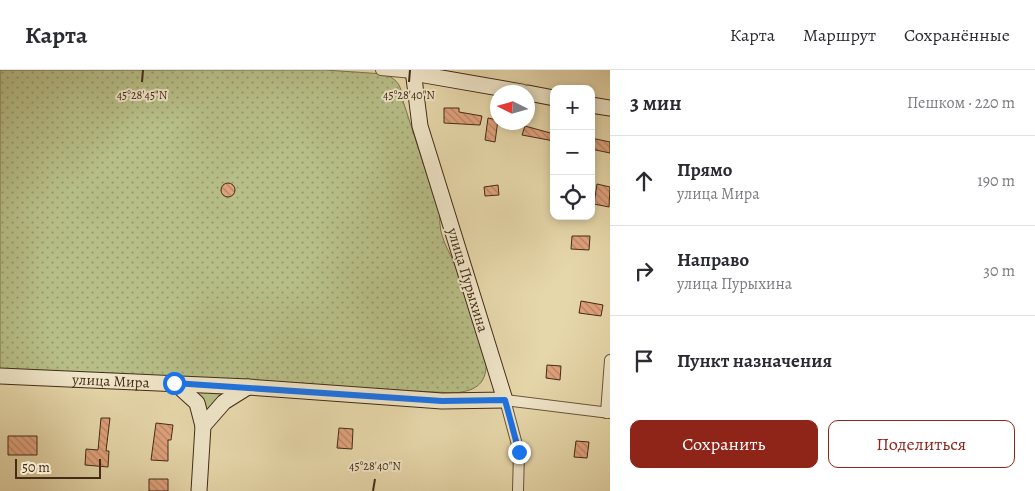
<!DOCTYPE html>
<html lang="ru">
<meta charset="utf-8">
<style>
:root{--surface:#fff;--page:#f7f7f7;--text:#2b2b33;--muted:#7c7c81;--line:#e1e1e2;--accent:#8f2418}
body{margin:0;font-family:Alegreya,serif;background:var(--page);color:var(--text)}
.controls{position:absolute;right:15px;top:15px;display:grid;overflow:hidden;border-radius:10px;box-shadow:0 2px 8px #0003}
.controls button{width:45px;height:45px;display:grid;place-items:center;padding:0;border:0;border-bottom:1px solid var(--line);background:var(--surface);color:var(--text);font:25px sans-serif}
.compass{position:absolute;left:490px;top:15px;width:45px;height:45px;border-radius:50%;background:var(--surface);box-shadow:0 2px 8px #0003;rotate:275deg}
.scale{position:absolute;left:15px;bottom:12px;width:86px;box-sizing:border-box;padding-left:5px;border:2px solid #432b16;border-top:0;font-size:14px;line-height:18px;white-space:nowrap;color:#432b16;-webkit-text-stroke:4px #efe5c8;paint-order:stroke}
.stop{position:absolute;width:15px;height:15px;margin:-11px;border:4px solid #1a73e8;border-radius:50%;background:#fff}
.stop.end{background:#1a73e8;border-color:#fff;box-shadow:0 1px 5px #0008}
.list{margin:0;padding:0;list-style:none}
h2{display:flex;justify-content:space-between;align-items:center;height:65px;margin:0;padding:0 20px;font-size:21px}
h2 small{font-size:16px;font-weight:400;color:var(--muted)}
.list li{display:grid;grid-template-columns:32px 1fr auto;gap:15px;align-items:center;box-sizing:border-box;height:90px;padding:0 20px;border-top:1px solid var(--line)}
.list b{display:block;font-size:19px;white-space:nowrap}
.list p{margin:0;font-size:16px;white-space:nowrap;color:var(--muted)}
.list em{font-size:16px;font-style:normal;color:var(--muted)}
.actions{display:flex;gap:10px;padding:15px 20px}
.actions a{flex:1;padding:11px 0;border:1px solid var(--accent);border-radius:10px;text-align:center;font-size:18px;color:var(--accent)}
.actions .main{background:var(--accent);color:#fff}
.icon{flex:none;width:28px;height:28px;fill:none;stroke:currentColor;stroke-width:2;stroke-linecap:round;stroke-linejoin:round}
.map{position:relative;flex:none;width:610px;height:421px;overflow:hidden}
header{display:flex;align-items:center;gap:30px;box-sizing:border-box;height:70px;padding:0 25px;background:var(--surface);border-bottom:1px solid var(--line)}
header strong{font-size:24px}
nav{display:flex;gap:28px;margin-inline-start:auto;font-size:18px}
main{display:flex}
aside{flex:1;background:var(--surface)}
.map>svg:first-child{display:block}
</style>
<header>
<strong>Карта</strong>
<nav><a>Карта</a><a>Маршрут</a><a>Сохранённые</a></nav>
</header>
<main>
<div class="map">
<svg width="610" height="421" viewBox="0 0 610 421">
<defs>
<pattern id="park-dots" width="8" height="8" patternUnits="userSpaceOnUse" patternTransform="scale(1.25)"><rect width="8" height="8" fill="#b7be87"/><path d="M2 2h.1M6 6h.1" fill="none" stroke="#969b6d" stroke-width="1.8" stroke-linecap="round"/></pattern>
<pattern id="building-back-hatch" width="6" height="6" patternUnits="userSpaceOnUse" patternTransform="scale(1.25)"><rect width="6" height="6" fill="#e0a27c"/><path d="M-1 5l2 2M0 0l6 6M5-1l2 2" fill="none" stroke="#b78465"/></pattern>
</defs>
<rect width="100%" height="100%" fill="#e6d7aa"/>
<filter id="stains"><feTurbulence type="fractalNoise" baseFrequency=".004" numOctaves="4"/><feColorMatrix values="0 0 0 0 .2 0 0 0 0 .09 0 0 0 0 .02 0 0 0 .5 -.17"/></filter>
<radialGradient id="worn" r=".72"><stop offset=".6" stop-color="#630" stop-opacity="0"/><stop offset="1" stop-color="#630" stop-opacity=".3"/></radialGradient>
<path fill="#b7be87" stroke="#7d744e" d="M196,322L223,323L207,339Z"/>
<path fill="url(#park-dots)" stroke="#7d744e" d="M0,0H325L384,4C399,10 401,16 403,31L440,145C438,167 449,180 457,199C469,227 476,258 486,288C488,313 477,321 454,323L0,300Z"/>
<path fill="url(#building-back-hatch)" stroke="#432b16" d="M444,38H459V42L482,46L480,55L444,53Z
M488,48L498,50L495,72L485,70Z
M525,56L554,64V71L522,65Z
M591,68L610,72V83L591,79Z
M221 120a7 7 0 1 1 14 0a7 7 0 1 1-14 0Z
M597,114L610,117L609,137L594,134Z
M498,115L499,125L485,126L484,117Z
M572,166H590L589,180L571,179Z
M581,231L603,235L601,246L579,243Z
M547,295L561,296L560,310L546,308Z
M101,348H110L106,381H109L108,397L85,395L86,379L98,380Z
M156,353L173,355L171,370H168V391L151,390Z
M339,358L353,359L352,379L337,378Z
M8,366H37V385H8Z
M576,371L589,372L587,388L574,387Z
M149,409H168V421H149Z"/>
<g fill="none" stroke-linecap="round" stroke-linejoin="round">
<defs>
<path id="street" d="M381,0L413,3
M606,343L610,290
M518,421L519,382L505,330L610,343"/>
<g id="secondary">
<path d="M413,3L522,22"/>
<path d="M528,23L554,28"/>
<path d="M591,35L610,38"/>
<path id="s1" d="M0,306L248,317L442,331L505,330L420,56L413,0"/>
<path d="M175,313L197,333L203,356"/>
<path d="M199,421L203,356L224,332L248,317"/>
</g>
</defs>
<use href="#street" stroke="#6c563b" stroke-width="12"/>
<use href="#secondary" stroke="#432b16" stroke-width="17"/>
<use href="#street" stroke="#efe5c8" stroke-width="10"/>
<use href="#secondary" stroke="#efe5c8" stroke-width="15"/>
</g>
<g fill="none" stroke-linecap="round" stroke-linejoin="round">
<path stroke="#1a73e8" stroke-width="6" d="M174,313L442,331L505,330L519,382"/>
</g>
<path fill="none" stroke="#432b16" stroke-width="2" d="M142,12L143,0M409,12L410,0M373,421L375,409"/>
<g text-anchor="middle" stroke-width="4" stroke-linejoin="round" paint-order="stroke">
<g font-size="15" fill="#432b16" stroke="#efe5c8">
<text transform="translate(468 210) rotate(73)" y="5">улица Пурыхина</text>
<text dy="5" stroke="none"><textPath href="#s1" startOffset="111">улица Мира</textPath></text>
</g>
</g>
<g font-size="12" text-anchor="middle" fill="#432b16" stroke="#efe5c8" stroke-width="4" stroke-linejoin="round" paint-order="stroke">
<text x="142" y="29">45°28'45"N</text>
<text x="409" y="29">45°28'40"N</text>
<text x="375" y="400">45°28'40"N</text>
</g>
<rect width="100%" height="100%" filter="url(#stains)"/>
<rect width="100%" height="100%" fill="url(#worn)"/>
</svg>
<div class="controls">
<button>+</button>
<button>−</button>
<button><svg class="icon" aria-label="locate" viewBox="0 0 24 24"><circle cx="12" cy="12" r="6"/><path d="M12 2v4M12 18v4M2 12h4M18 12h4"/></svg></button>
</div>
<svg class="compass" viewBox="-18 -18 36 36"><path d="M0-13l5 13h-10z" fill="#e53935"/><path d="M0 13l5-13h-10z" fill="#7c7c81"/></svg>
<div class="scale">50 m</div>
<div class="stop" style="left:174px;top:313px"></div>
<div class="stop end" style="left:519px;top:382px"></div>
</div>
<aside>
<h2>3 мин<small>Пешком · 220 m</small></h2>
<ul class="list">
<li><svg class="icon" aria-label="ahead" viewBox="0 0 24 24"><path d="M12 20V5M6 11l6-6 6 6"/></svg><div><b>Прямо</b><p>улица Мира</p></div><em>190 m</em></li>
<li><svg class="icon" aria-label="right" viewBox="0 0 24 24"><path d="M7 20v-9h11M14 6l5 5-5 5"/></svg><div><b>Направо</b><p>улица Пурыхина</p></div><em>30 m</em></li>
<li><svg class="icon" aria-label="arrive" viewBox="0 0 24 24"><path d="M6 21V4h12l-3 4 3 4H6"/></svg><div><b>Пункт назначения</b></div></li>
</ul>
<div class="actions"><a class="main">Сохранить</a><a>Поделиться</a></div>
</aside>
</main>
